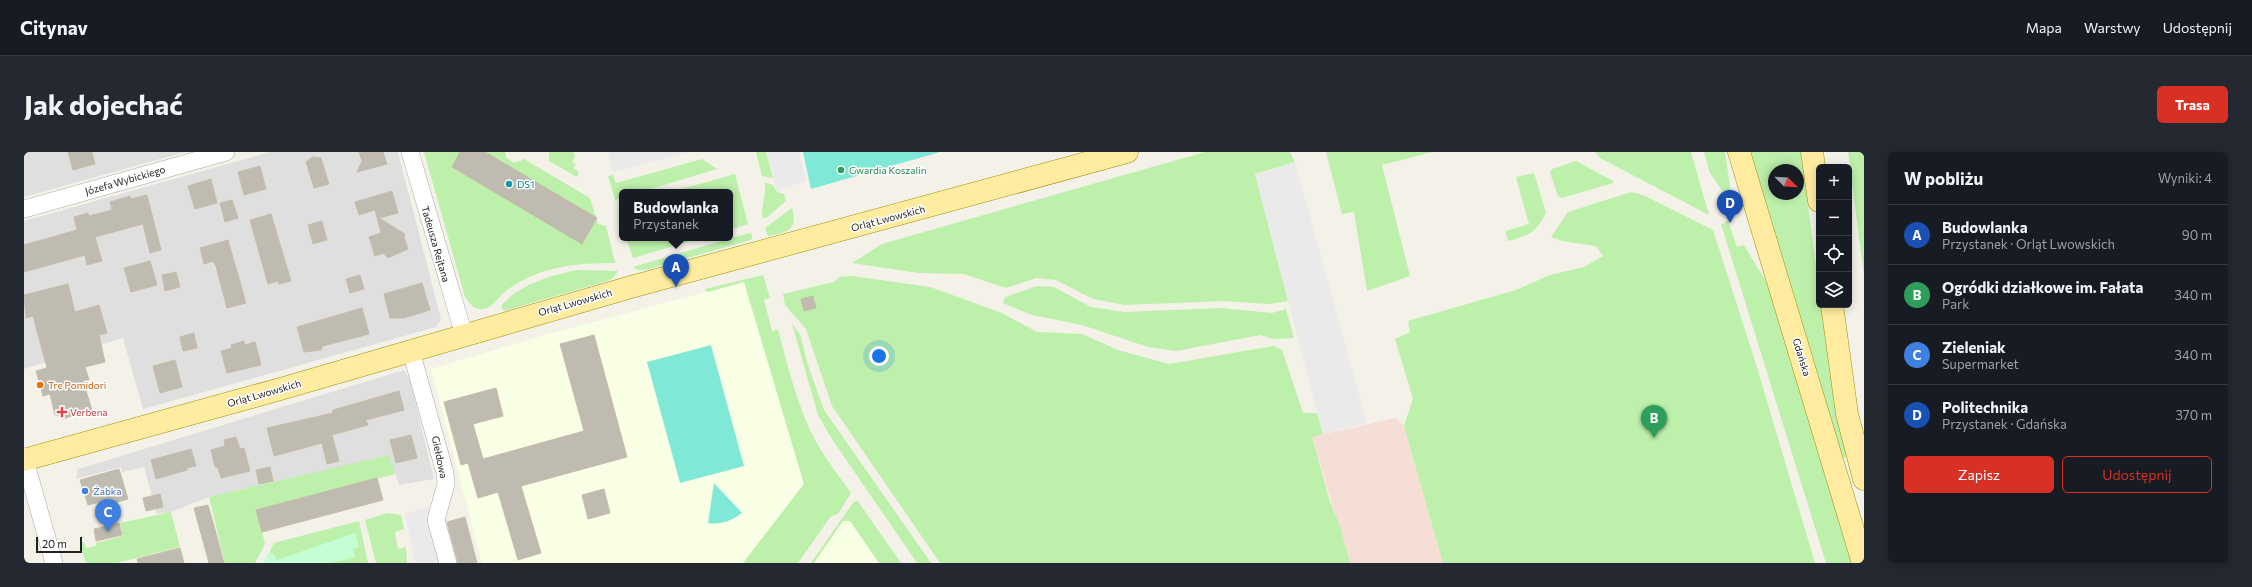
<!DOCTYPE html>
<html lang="pl">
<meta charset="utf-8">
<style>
:root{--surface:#171b24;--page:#242831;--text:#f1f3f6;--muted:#9ea1a6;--line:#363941;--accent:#d93025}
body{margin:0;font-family:Commissioner,sans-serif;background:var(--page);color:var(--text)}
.controls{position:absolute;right:12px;top:12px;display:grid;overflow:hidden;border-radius:6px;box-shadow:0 2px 10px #0003}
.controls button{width:36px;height:36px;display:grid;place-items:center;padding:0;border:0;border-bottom:1px solid var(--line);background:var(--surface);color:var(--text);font:20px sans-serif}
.compass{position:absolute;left:1744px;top:12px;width:36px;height:36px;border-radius:50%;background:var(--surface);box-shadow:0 2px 10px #0003;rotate:114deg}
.scale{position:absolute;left:12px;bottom:10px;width:46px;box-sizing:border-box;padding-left:4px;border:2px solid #222;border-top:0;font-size:11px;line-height:14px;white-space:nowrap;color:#222;-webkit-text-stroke:3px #fff;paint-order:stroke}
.you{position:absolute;left:855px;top:204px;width:14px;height:14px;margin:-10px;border:3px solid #fff;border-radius:50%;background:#1a73e8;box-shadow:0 0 0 6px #1a73e833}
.badge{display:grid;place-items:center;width:26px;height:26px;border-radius:50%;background:var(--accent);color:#fff;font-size:13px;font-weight:700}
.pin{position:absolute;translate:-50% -33px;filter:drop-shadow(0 1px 2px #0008)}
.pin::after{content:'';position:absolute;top:21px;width:14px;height:12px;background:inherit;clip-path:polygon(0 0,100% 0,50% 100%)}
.popup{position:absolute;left:595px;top:37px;width:114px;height:52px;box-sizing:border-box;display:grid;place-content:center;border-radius:6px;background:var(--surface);filter:drop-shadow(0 1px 3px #0005);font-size:13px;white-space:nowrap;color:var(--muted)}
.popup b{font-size:15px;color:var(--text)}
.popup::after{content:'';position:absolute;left:50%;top:100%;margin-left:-8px;border:8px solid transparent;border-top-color:var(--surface)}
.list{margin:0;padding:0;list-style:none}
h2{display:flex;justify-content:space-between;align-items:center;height:52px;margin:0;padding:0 16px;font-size:17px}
h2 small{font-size:13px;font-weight:400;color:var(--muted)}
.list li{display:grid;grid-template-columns:26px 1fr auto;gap:12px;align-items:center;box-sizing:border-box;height:60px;padding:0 16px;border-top:1px solid var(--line)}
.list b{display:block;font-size:15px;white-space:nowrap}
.list p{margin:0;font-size:13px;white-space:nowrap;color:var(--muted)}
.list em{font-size:13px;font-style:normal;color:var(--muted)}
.actions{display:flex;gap:8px;padding:12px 16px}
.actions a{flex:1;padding:9px 0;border:1px solid var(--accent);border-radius:6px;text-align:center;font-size:14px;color:var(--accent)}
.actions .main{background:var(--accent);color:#fff}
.icon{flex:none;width:22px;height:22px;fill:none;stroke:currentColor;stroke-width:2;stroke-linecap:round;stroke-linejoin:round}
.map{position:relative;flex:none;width:1840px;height:411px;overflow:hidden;border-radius:6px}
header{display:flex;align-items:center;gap:24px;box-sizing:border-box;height:56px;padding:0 20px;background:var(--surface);border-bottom:1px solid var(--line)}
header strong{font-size:19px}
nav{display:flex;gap:22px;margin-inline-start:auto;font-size:14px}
.intro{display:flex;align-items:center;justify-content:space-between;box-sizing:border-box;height:96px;padding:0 24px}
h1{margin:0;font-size:28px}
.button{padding:10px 18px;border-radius:6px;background:var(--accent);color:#fff;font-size:14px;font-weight:700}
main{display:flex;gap:24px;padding:0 24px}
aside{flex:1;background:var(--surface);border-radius:6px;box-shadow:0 2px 10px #0003}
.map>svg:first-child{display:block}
</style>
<header>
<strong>Citynav</strong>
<nav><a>Mapa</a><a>Warstwy</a><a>Udostępnij</a></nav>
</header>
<div class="intro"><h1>Jak dojechać</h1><a class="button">Trasa</a></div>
<main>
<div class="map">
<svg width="1840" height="411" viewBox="0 0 1840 411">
<rect width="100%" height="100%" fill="#f3f1e8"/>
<path fill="#e0dfdf" d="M0,0H161L0,45Z
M246,0H374L417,167L412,175L119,257L99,186L0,217V69Z
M380,218L386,228L410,327L375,333L365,304L185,345L147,360L133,362L120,315L98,320L97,315L52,327L54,317Z"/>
<path fill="#f4ded6" d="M1371,266L1380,274L1419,411H1326L1288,285Z"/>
<path fill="#f9ffe4" d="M720,130L780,332L719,411H458L407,217L524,182Z
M819,369H827L855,411H790Z"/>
<path fill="#bdf0aa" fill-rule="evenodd" d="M400,0H481L482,6L490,11L500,7L566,46L574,72L582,74L591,111C551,111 517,114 483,138C475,143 471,154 460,157C450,159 446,151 441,145Z
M525,0H549L551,4L548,10L552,12L549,16L555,20L553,25L525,9Z
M732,0H742L749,26L738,24Z
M1181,0H1266L1271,10L1231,22L1264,149L1246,152L1199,149L1101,153L1069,147L1032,128L1012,126L982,136L940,122L895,121L828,111L858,92Z
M1302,0H1409L1358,13L1386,124L1343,139L1330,60L1318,62Z
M1571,0H1667L1685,63L1576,6Z
M1680,0H1701L1708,48L1705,49L1686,21Z
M1725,0H1777L1795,136V153H1797L1824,304L1817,307ZM1750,18H1774V42H1750Z
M1824,0H1840V124Z
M678,7L693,17L617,40H598V46L591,48L584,24L589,23L592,31Z
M1552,9L1589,29V31L1538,46L1534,44L1526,21L1528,17Z
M1510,21L1522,61C1511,82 1505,83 1484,89L1481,79L1505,72L1492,25Z
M711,22L724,72L706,78V40H647Z
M740,30L749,33L753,40L760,42L762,49L742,66H739C736,54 744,42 740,30Z
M1607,40L1619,43L1689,78L1732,212L1791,411H1419L1380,274L1389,247L1371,187L1386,180L1384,169L1492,138L1526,123L1560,115L1579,104L1572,94L1538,89L1527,85L1544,60Z
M768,56C774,78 764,80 744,84L741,76Z
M1704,69L1713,95L1720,93L1749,141L1828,411H1802L1697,72Z
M725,81L728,83V87L723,89L621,118H614L609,115Z
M602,86H677L609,106Z
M553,118L594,119L589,126L583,129L480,159L477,154C496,132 525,124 553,118Z
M739,123L746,146L740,148L748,179L754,178C764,215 773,253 791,288C801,306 815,324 827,341L814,362L807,364L774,411H719L780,332L720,130L684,140L681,137Z
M828,124L906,135L978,161L1013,180L1058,182L1094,198L1145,212L1250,194L1258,198L1279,261H1293L1299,282L1288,285L1306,350L1315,371L1326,411H916L808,254L782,177L761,153L759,142L810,130L816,125Z
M1013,134L1030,135L1067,155L1100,160L1197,156L1248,161L1262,157L1270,186L1249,187L1236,183L1152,199L1124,195L1058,173L1008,163L979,151L981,145Z
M768,172L776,182L784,213L800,258L907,411H893L808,287L794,263Z
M365,303L371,322L233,358L241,392L231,411H201L185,345Z
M833,348L877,411H855L826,369H819L790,411H787L828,352Z
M147,360L156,395L93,411H62L56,391L60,390L62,396L72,394V391L99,384L96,371Z
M363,361L377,363L380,377L371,380L374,397L382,395L383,411H352L341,368Z
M335,369L344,411H240L250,391Z"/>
<path fill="#c3fed5" d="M331,381L335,395L329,397L331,405L307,411H239L245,401H249L253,408Z"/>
<path fill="#80e8d7" d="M779,0H916L787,37Z
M687,193L720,314L656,331L623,210Z
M690,331L718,361C707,369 697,373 684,371Z"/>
<path fill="#eaeaea" d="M584,0H664L589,20Z
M743,0H775L782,29L753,39Z
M1271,10L1343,271L1299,282L1231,22Z
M418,351L424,411H391L381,362Z"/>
<path fill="#c0bbb0" stroke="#c6bca8" d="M44,0H68L71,12L49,18Z
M335,0H359L363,12L333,20L338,9Z
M436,0H461L573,66L558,92L428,15Z
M288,5L297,6L305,32L290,36L282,10Z
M236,14L242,37L220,43L214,20Z
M187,27L193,51L171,57L164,34Z
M368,39L374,61L355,66L381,82L380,85L384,97L364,106L359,101L351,104L345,85L357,81L351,58L335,63L331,50Z
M123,43L137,98L126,101L119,72L71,85L78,109L63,113L61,103L0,120V93L53,78L50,65L64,61L65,64L88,58L86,50L106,44L107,47Z
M208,48L214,66L201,70L196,51Z
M247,62L267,129L255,132L254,129L244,132L226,68Z
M298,69L303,88L289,92L284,73Z
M204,88L222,151L203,156L192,114L189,109L180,112L176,96Z
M126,109L133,133L107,140L100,116Z
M152,120L156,135L141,139L138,123Z
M336,123L340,137L326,141L322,127Z
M398,131L406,158L380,166H366L360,142Z
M44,132L51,160L75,153L83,181L75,183L81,210L61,215L65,228L59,229L68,258L38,267L37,263H31L26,242L19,244L12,219L23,216L9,164L2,166L0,143Z
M789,144L792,156L780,159L777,147Z
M338,156L345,182L299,194L297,198L280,200L273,175Z
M170,181L173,196L159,199L156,185Z
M570,183L603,305L497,334L517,401L494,408L474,340L454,346L444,311L437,313L420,250L472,236L479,264L449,272L459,307L560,279L536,192Z
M220,189L221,193L231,190L237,213L203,221L197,199L208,196L207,193Z
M151,208L158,235L136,241L129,214Z
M375,239L380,258L342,268L344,273L308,283L315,309L303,312L298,291L250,304L243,276L309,261V258Z
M387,283L393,306L372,311L366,288Z
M212,285L216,297L220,296L226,319L197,326L194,316L191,315L187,298L201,294L200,288Z
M167,297L172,314L163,316V318L132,327L127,308Z
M246,315L249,329L235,332L232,318Z
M95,317L104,347L82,353L80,349L64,353L56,328Z
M353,326L359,348L238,380L232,358Z
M580,337L586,361L564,367L558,343Z
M136,342L139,355L122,359L119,346Z
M184,353L192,381L200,411H185L170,356Z
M441,365L453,411H434L423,370Z
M95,371L98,383L72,389L70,377Z
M156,396L160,411H114L113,407Z"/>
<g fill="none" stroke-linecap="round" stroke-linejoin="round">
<defs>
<path id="minor" d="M386,0L440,183
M0,57L202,0
M387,199L421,321L422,332L412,368L424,411
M0,305L30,411"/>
<path id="major" d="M1715,0L1839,411
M1788,0L1795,49
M1808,153L1823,262L1840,327
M0,308L260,236L607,135L1103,0"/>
</defs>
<use href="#minor" stroke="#a9a9a9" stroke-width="18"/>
<use href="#major" stroke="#9f8f00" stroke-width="23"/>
<use href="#minor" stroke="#fff" stroke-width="17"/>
<use href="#major" stroke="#ffeca0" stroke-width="22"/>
</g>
<circle fill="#2e9e5b" stroke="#fff" stroke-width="1.5" cx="817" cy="18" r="4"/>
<circle fill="#0f9aa8" stroke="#fff" stroke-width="1.5" cx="485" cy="32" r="4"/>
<circle fill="#e8710a" stroke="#fff" stroke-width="1.5" cx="16" cy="233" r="4"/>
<path fill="#e0444e" stroke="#fff" stroke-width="1.5" d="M36 254h4v4h4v4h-4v4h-4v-4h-4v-4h4z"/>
<circle fill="#3f7fe0" stroke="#fff" stroke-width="1.5" cx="61" cy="339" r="4"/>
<g text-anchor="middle" stroke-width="3" stroke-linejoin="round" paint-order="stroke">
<g font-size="10" fill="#27864d" stroke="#fff" text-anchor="start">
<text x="825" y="22">Gwardia Koszalin</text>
</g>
<g font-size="10" fill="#222" stroke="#fff">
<text transform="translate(101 28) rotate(-16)" y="4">Józefa Wybickiego</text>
<text transform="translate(864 66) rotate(-15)" y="4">Orląt Lwowskich</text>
<text transform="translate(412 92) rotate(74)" y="4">Tadeusza Rejtana</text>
<text transform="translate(551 150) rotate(-16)" y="4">Orląt Lwowskich</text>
<text transform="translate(1778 205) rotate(73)" y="4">Gdańska</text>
<text transform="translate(240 241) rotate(-16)" y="4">Orląt Lwowskich</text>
<text transform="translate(416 305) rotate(78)" y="4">Giełdowa</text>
</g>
<g font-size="10" fill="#0d838f" stroke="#fff" text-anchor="start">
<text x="493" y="36">DS1</text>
</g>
<g font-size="10" fill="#c56008" stroke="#fff" text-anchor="start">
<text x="24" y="237">Tre Pomidori</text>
</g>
<g font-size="10" fill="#be3a42" stroke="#fff" text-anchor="start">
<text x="46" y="264">Verbena</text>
</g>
<g font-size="10" fill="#366cbe" stroke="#fff" text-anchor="start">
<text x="69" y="343">Żabka</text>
</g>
</g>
</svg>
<div class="controls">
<button>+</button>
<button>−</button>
<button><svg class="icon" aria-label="locate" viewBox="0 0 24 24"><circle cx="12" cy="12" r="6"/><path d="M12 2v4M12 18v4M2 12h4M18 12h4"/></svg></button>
<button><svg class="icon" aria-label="layers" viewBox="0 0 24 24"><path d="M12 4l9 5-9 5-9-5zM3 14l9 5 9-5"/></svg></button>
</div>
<svg class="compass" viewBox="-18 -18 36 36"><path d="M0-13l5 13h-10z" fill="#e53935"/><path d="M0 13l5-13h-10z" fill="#9ea1a6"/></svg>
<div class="scale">20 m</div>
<div class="you"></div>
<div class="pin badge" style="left:652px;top:135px;background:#1a4fb4">A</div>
<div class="popup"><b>Budowlanka</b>Przystanek</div>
<div class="pin badge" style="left:1630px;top:286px;background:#2e9e5b">B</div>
<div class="pin badge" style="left:84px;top:380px;background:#3f7fe0">C</div>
<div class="pin badge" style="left:1706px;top:71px;background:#1a4fb4">D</div>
</div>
<aside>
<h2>W pobliżu<small>Wyniki: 4</small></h2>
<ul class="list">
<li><span class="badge" style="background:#1a4fb4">A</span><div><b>Budowlanka</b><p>Przystanek · Orląt Lwowskich</p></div><em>90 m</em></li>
<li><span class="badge" style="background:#2e9e5b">B</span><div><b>Ogródki działkowe im. Fałata</b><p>Park</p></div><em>340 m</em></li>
<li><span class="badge" style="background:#3f7fe0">C</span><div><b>Zieleniak</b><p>Supermarket</p></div><em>340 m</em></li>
<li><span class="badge" style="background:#1a4fb4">D</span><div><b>Politechnika</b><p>Przystanek · Gdańska</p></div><em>370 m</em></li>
</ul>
<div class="actions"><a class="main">Zapisz</a><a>Udostępnij</a></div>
</aside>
</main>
